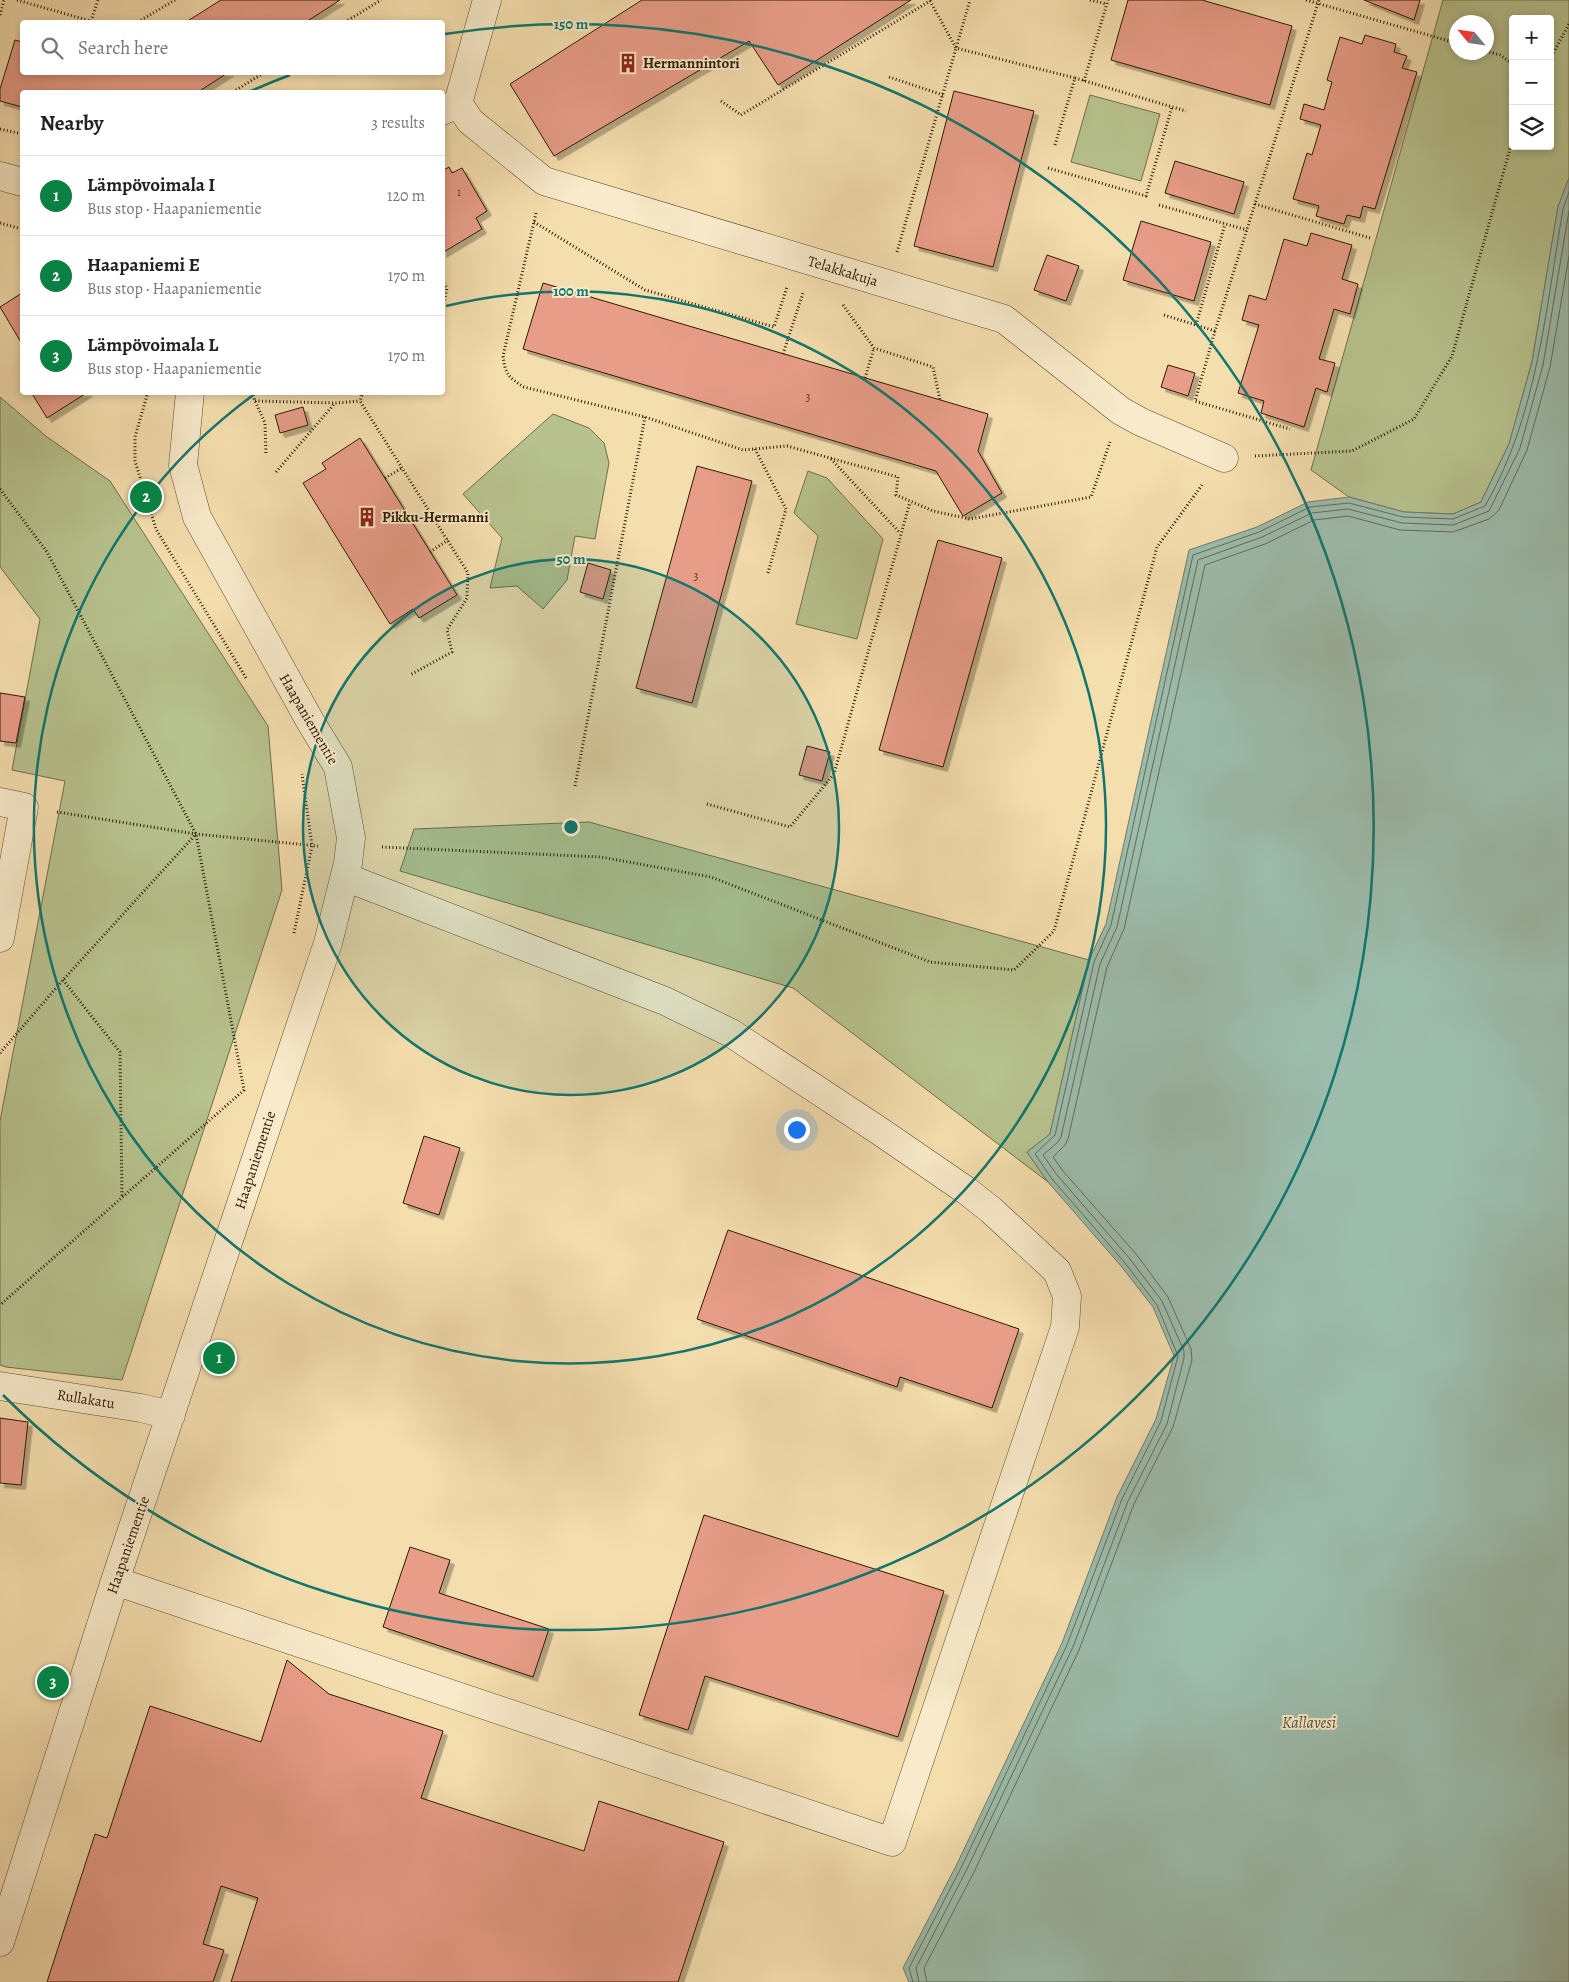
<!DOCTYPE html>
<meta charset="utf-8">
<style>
:root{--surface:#fff;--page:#f6f6f6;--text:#222;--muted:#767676;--line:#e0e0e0;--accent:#0b8043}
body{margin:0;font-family:Alegreya,serif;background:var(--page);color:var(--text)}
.controls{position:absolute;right:15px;top:15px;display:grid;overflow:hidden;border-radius:5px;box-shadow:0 2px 8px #0003}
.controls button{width:45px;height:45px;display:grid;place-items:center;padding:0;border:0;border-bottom:1px solid var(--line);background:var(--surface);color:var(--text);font:25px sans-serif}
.compass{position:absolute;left:1449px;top:15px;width:45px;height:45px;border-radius:50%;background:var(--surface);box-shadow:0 2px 8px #0003;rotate:299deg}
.you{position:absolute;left:796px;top:1129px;width:18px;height:18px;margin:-12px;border:4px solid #fff;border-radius:50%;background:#1a73e8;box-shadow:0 0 0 8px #1a73e833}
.badge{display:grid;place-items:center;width:32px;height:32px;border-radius:50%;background:var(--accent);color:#fff;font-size:16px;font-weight:700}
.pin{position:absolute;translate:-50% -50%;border:2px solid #fff;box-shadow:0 1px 5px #0006}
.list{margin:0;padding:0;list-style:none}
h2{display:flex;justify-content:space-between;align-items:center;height:65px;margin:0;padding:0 20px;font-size:21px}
h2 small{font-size:16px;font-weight:400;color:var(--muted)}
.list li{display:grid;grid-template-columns:32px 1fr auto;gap:15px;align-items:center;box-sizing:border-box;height:80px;padding:0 20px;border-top:1px solid var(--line)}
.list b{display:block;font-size:19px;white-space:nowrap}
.list p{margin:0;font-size:16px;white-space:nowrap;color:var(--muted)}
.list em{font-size:16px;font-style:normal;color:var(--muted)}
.icon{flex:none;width:28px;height:28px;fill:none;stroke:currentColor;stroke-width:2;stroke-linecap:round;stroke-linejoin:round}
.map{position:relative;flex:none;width:1569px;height:1982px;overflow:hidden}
.search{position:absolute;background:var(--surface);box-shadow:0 2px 8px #0003;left:20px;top:20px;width:425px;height:55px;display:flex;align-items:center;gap:12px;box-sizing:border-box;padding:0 18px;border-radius:5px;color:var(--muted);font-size:19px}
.panel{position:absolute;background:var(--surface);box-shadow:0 2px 8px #0003;left:20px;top:90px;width:425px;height:305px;border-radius:5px}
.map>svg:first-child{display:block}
</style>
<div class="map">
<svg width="1569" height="1982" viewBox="0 0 1569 1982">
<defs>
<filter id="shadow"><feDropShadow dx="4.5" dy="4.5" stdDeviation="0" flood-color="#0004"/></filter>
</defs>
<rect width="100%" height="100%" fill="#f5deae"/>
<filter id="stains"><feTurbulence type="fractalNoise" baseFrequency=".004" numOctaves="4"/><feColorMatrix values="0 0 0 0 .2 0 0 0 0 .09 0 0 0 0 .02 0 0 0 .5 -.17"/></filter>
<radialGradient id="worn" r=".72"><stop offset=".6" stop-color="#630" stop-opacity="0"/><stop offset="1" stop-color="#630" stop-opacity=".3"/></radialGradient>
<path fill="#b7c28e" stroke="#726e48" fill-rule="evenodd" d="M1443,0H1569V178L1558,207L1532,362L1509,444L1481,502L1453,514L1404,512L1349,497L1311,470ZM1513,19H1550V146H1513ZM1456,22H1486V52H1456Z
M1090,95L1160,114L1141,181L1071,162Z
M0,397L47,437L110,481L268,726L282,890L122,1380L6,1367L0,1365V1121L65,781L12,770L40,619L0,567Z
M553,414L589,428L604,443L609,463L595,539L575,536L567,580L543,609L517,586L490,588L502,538L463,494Z
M808,471L827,478L883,539L857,639L796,624L818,536L794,513Z
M589,822L1089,960L1050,1134L1027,1152L1048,1182L793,988L400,871L414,829Z"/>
<path fill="#9cbcac" stroke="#707b68" d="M1569,178V1982H909L903,1968L957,1864L1062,1643L1117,1497L1156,1419L1174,1356L1153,1307L1121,1266L1048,1182L1027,1152L1050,1134L1089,960L1106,924L1189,550L1257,527L1308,502L1349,497L1404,512L1453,514L1481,502L1509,444L1532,362L1558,207Z"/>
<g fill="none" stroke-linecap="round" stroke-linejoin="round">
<path stroke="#646b58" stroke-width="1" d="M913,1982L909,1968L962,1866L1067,1645L1122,1499L1161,1421L1178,1356L1157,1305L1125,1263L1052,1179L1035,1154L1055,1135L1094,962L1111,925L1193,555L1259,532L1310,507L1349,503L1403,517L1453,519L1485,506C1537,417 1546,308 1563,209L1569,192
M919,1982L916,1968L967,1869L1073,1647L1128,1501L1167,1424L1184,1358V1351L1162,1301L1130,1259L1057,1175L1043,1155L1058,1142L1061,1137L1100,964L1117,927L1198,560L1262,537L1312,513L1348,509L1402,523L1453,525L1489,511L1520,448L1543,365L1569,211
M927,1982L924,1968L974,1872L1079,1650L1134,1504L1173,1427L1192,1360L1191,1349L1168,1297L1136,1254L1063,1171L1053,1157L1065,1145L1068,1139L1107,967L1124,929L1205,565L1265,544L1314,520L1348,516L1400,530L1453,532L1489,519L1499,510L1527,450L1550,367L1569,256"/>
</g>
<path fill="#e89d88" stroke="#2d1a03" filter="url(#shadow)" d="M221,0H340L306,22H186Z
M642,0H911L778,85L749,41L554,156L510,84Z
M1128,0H1202L1292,26L1270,105L1111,60Z
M1364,0H1420L1414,20Z
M1365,35L1396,44L1394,52L1407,56L1402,68L1417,72L1375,209L1363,206L1360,218L1347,215L1344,224L1316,216L1319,206L1293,199L1307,153L1312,155L1321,125L1300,119L1304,104L1324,110L1332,82L1327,80L1340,37L1362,44Z
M15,40L22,42V72H229L198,92H22V107L0,101V89Z
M954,91L1034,111L993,267L914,246Z
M1175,161L1244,182L1234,214L1165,193Z
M449,167L452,173L462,168L487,211L476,218L482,229L442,253V171Z
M1141,221L1211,242L1194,301L1123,280Z
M1311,233L1352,245L1342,279L1358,284L1350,314L1334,309L1319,359L1335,363L1327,392L1316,388L1304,427L1261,413L1264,401L1238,393L1259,325L1242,320L1249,295L1266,300L1284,239L1307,246Z
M1047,255L1079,266L1066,301L1034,290Z
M543,283L988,414L978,451L1002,493L963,516L936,471L523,349Z
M22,293V344L0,307Z
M1168,365L1195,373L1188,396L1161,387Z
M31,392H88L47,418Z
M303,407L308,425L280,433L275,415Z
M360,438L457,595L419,618L413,609L390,624L303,483L326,469L322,463Z
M697,466L752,481L692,703L636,688Z
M938,540L1002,558L943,767L879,750Z
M588,563L611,570L603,599L580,592Z
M0,693L25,697L16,743L0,741Z
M807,746L830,752L822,781L799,775Z
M424,1136L460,1148L439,1215L403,1203Z
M728,1230L1019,1329L992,1408L900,1377L897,1387L697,1319Z
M0,1418L28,1422L21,1485L0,1483Z
M704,1515L944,1591L898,1737L705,1676L688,1730L639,1715Z
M410,1547L450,1560L439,1593L549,1629L533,1677L383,1627Z
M287,1660L329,1694L443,1731L421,1798L584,1851L599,1801L724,1842L678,1982H231L258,1898L221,1886L203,1944L224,1950L213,1982H47L95,1834L107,1838L150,1706L261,1742Z"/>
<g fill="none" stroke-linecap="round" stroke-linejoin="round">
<defs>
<path id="minor" d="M458,103L470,121L544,181L1004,319L1121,411L1141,422L1224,458
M442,111L458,103L487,0
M0,176L22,182
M0,802L24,807L0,938
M0,1386L141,1408L171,1415
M115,1581L892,1842L1065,1327L1067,1296L1057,1271L991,1210L967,1191L881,1132L731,1033L665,1001L345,877
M0,1942L115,1581L328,943L348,863L351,838L338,767L310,721L197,517L183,465L190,392"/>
</defs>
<use href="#minor" stroke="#5f4b2e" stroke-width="29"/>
<path stroke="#2d1a03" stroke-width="3" stroke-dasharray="1 2.5" stroke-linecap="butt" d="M17,0L94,22
M1090,0L1107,4
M1306,0L1456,43
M0,15L4,0
M91,21L98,0
M138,22L175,0
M345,22L381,0
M1486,51L1500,55L1513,64
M1550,59L1569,24
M889,77L943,95
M1084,81L1108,0
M233,92L265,72
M721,101L741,115L930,1L956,48L1075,78
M0,129L22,134
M1055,145L1075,78L1186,111
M1048,168L1146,196L1172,107
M1255,204L1370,238
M1159,205L1247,230
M536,213L503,356C505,374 509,378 524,387L645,417L743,450L787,446L898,477L896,495L933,511L970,519L1091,497L1110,442
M534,222L645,290L774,327L787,287
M0,223L22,229
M897,252L970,0
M442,280L447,288L442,311
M843,305L874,348L933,367L940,400
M1164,315L1215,331L1319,0
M1196,325L1225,224
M1215,331L1195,401L1290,429
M783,354L803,293
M865,378L874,348
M148,392L135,437V461L156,529L246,678
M251,392L265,423L266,455
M363,392L360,401L468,573L467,598L447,630L452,652L410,675
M255,401L336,403L360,401
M755,449L786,509L768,573
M1255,456L1352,451L1414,419L1452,356L1513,138
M831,459L900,533
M276,472L335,403
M385,478L402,468
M0,489L47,552L196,834L244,1090L0,1305
M430,552L448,540
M575,786L645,417
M707,804L790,827L834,774L910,502
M57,812L196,834L318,846
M382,847L601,857L711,877L930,962L1014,970L1054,931L1157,547L1202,485
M294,933L312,846L302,774
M63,980L120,1052L122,1196
M0,1053L63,980L196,834"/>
<use href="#minor" stroke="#f8eaca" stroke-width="28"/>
</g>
<circle cx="571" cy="827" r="268" fill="#0f766e" fill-opacity=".12"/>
<g fill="none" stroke="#0f766e" stroke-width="2.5">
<circle cx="571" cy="827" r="268"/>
<path d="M446 306A536 536 0 1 1 256 393"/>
<path d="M251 91A803 803 0 0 1 290 75M445 34A803 803 0 1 1 3 1395"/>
</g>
<defs>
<symbol id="building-bare" viewBox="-9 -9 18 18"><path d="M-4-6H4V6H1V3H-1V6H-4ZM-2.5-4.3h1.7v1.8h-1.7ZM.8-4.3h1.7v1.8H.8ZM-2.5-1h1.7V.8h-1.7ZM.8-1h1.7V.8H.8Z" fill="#8f2418" stroke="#f8eaca" stroke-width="2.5" paint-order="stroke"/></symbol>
</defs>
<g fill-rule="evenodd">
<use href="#building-bare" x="614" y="49" width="28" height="28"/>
<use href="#building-bare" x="353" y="503" width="28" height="28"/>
</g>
<g text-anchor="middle" stroke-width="4" stroke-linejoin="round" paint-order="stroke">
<g font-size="12" fill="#5c3b24">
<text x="459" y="196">1</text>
<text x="808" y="401">3</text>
<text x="696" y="580">3</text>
</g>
<g font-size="15" font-weight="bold" fill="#2d1a03" stroke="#f8eaca" text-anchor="start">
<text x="643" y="68">Hermannintori</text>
<text x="382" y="522">Pikku-Hermanni</text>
</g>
<g font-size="15" fill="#2d1a03" stroke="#f8eaca">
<text transform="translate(843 271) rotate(17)" y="5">Telakkakuja</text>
<text transform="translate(309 719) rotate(60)" y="5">Haapaniementie</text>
<text transform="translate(255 1160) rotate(-72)" y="5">Haapaniementie</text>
<text transform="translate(86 1399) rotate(9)" y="5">Rullakatu</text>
<text transform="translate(128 1545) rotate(-71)" y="5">Haapaniementie</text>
</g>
<g font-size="16" font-style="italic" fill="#54533e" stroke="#f8eaca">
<text x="1309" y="1728">Kallavesi</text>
</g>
</g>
<circle cx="571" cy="827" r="8" fill="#0f766e" stroke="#f8eaca" stroke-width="2.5"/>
<g font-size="15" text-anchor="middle" font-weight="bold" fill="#0f766e" stroke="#f8eaca" stroke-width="4" stroke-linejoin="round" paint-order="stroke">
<text x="571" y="29">150 m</text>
<text x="571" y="296">100 m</text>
<text x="571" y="564">50 m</text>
</g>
<rect width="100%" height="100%" filter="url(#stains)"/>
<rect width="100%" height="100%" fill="url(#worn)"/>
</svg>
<div class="controls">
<button>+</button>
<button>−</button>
<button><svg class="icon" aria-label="layers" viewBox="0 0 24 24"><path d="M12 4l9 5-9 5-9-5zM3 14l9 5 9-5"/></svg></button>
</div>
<svg class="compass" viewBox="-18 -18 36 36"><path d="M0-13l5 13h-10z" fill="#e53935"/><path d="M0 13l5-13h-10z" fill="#767676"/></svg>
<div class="you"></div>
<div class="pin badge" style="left:219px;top:1358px">1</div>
<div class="pin badge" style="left:146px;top:497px">2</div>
<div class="pin badge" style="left:53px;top:1682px">3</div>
<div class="search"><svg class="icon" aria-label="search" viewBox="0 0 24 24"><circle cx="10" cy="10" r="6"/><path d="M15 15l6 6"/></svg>Search here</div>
<section class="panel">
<h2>Nearby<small>3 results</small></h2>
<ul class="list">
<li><span class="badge">1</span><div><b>Lämpövoimala I</b><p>Bus stop · Haapaniementie</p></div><em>120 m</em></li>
<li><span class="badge">2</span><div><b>Haapaniemi E</b><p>Bus stop · Haapaniementie</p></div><em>170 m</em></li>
<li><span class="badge">3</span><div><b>Lämpövoimala L</b><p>Bus stop · Haapaniementie</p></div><em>170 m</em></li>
</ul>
</section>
</div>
